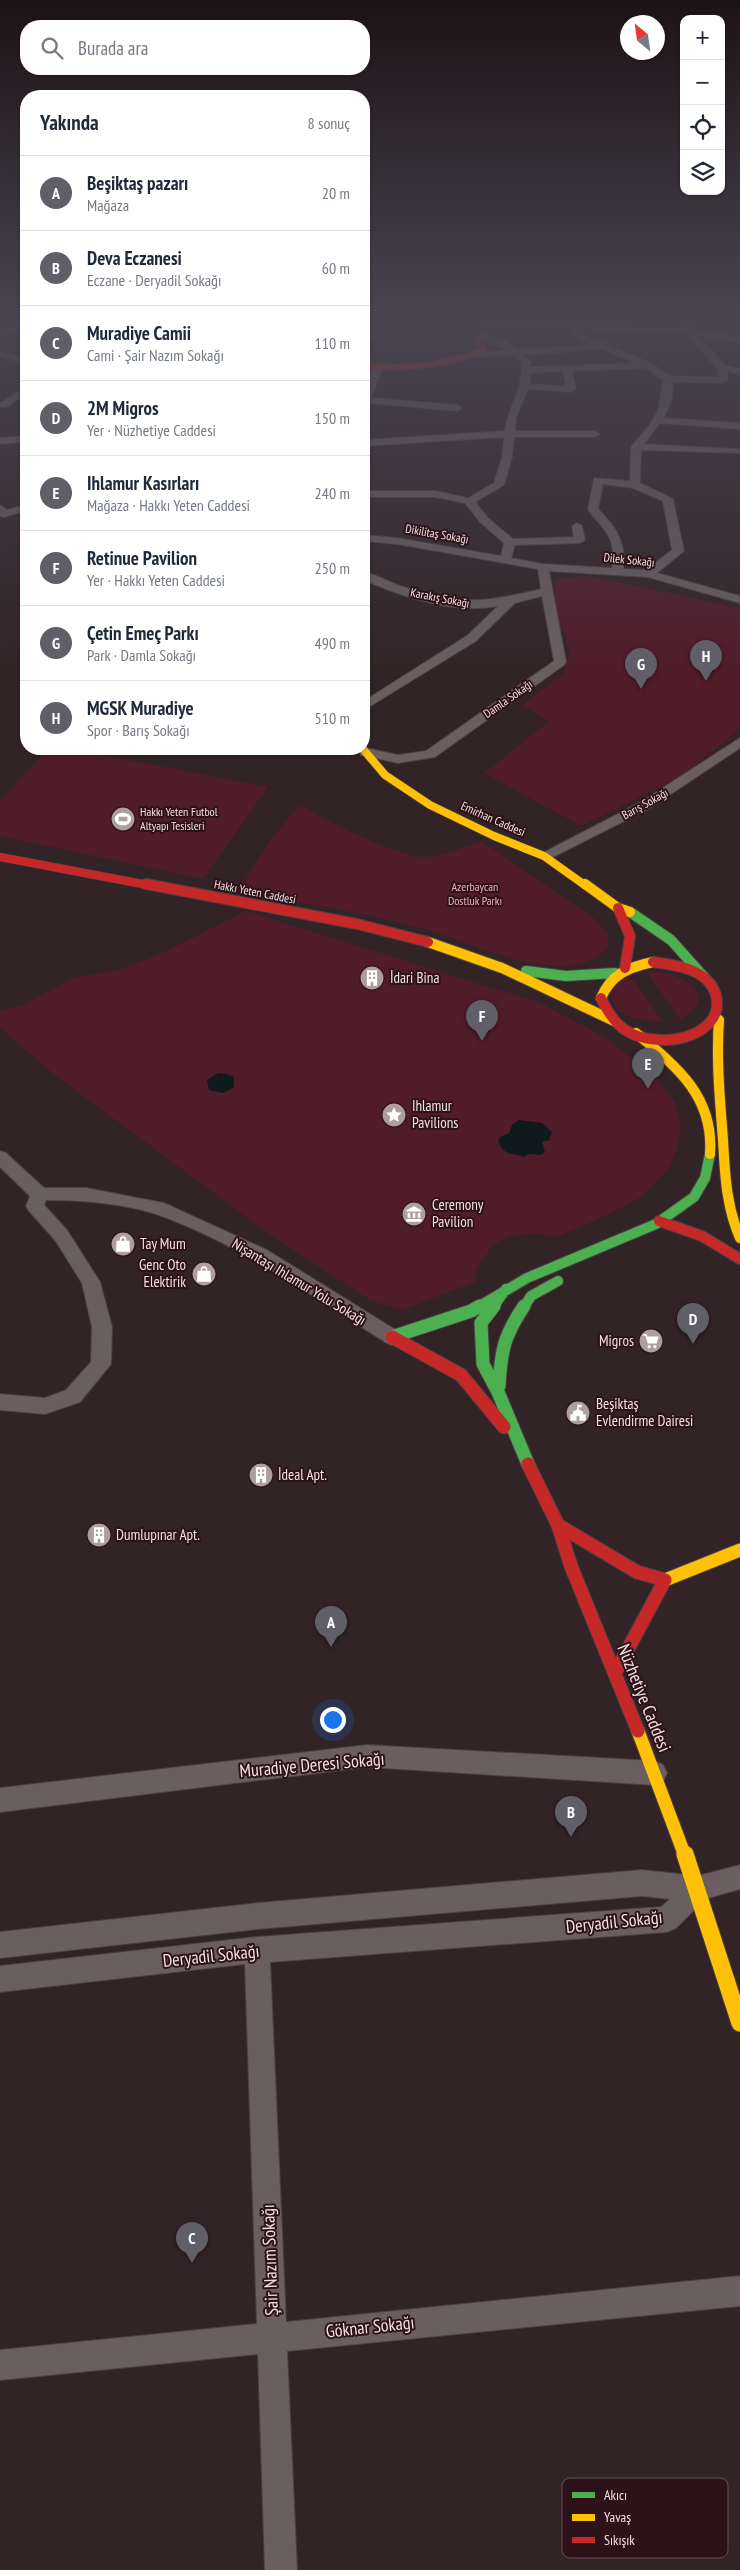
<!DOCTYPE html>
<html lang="tr">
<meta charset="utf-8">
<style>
:root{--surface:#fff;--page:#f6f6f7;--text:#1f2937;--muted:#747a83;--line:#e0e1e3;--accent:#605e66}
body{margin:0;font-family:"PT Sans Narrow",sans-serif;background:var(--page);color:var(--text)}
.controls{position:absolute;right:15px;top:15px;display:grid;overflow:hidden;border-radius:10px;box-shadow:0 1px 4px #0004}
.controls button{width:45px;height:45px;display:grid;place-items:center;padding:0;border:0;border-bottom:1px solid var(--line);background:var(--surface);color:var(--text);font:25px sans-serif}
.compass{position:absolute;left:620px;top:15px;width:45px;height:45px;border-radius:50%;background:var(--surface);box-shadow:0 1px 4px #0004;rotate:331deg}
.you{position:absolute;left:332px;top:1719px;width:18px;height:18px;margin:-12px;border:4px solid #fff;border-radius:50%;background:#1a73e8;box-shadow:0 0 0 8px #1a73e833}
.badge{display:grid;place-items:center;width:32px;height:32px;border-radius:50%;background:var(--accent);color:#fff;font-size:16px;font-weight:700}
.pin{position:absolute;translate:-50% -41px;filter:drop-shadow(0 1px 2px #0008)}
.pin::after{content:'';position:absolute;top:26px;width:18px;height:15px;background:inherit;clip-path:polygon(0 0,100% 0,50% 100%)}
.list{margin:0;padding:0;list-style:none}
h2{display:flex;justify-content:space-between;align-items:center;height:65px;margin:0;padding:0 20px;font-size:21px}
h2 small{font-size:16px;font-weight:400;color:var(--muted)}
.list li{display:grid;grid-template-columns:32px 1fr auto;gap:15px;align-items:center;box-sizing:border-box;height:75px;padding:0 20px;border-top:1px solid var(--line)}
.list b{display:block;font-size:19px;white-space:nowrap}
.list p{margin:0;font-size:16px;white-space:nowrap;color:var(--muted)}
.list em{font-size:16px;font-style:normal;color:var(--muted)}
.icon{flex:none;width:28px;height:28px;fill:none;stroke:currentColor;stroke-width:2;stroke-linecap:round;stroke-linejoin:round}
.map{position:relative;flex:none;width:740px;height:2570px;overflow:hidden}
.search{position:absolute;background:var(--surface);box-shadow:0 1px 4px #0004;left:20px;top:20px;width:350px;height:55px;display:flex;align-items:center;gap:12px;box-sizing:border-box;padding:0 18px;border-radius:20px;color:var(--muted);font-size:19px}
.panel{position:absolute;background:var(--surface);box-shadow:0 1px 4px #0004;left:20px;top:90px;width:350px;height:665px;border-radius:20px}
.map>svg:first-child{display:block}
</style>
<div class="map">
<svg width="740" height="2570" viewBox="0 0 740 2570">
<rect width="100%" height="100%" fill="#322326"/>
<path fill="#511c2a" d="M571,577H593L740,608V729L681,777L581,826L484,773L549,721L522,705L564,673L569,652L555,601L556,580Z
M48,749H71L268,787L203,879L0,836V801Z
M300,805C325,820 398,857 425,857C444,856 464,847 481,841L594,918L608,934V948C591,966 569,967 545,965C501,960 460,938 417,927C359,911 297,903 238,891L273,837Z
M246,911L540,1003L603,1036L619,1048L656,1078L675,1102L681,1128L677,1149L668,1169L641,1197L601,1218L556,1237L536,1233L510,1236L493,1245L475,1271L477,1281L402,1310L370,1300L265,1231L54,1074L0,1028V1010L21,1006L76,977L120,970L165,952Z
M646,971C676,969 726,996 680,1019Z
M625,976L633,979L662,1021C646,1021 618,1019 612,1000C611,996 613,989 614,984Z"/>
<path fill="#0e1a1c" d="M218,1073L227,1074L234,1077V1087L223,1093L209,1090L207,1080Z
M519,1120L542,1123L552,1132L549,1140L542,1142L545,1152L541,1155L528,1154L525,1157C512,1153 504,1156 498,1141L500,1137L509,1133L512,1125Z"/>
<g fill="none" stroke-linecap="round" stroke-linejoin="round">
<defs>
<path id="street" d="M378,314H388L364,326V320Z
M441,314H471L481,319L564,322L562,317L566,314L573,323L683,327L684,314H692V329L740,336V342L697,335L725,365L740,369V375L727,371L728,380L723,383L673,382L672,399L664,418L740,423V429L660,423L644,444L736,449L740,450V453L641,450L640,483L673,499L684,551L657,573L740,596V603L648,577L549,571L566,662L564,665L435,757L398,763L361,755L359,752L366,748L398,755L426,751L554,661L542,596L515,603L476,641L364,710V701L468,635L498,606C455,614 410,599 371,583L364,579V572C378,575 392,584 407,588C460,606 488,602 541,589L538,569L397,544L364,541V535L397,538L501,556L504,543L480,522L465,503L435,497H364V491H435L468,498L494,483L502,457L504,437L364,446V440L505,431C508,404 524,391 521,362L513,355L470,357V353L473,352L507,350L474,337V333C486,332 508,342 517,349L592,345L578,339L568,328L479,325L465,317H445ZM578,328L686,333L717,368L718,377L670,376L651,363L584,335ZM602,349L635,363L530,367V361L523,355ZM646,368L663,380L659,408L651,423L631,447L630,481L594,478L588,510C605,531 617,538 612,568L543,564L511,558L515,545L580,543L585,540L582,526L577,523L572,526L574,537L513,539L488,518L475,502L504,485L512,457L514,437H595L600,434L595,431H515L516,417L528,389L571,392L576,389L572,371ZM563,371L566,386L530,384L531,373ZM603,484L633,488L663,501L672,550L646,570L623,569C627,543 616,527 598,509Z
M26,319V325L0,337V331Z
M364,327L375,331L376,338L364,346V339L368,334L364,333Z
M0,351L26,357V363L0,357Z
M378,365L383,368L371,398L457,405L462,408L457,411L368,403L364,405C364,393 366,370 378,365Z
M26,387V394L6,407H0V403Z
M26,436V442L0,444V438Z
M0,505L7,510L26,505V511L4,517L0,516Z
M740,738V748L650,808L549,859L544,860L537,856L641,802Z
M0,1151L6,1153L44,1188H86L164,1203L267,1250L399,1332L402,1337L399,1342L392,1345L385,1342C312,1296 238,1243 156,1214C121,1203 82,1200 46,1200L44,1205L67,1230L100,1282L112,1327L111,1364L80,1402L45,1414L0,1410V1394L45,1398L66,1390L91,1362L92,1327L82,1283L55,1240L29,1211L26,1206L30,1196L0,1167Z
M367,1745L655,1761L663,1765L667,1773L663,1781L655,1785L367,1767L0,1812V1788Z
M740,1865V1889L705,1899L676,1928L667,1932L270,1962L286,2322L740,2276V2306L287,2351L297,2570H265L258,2354L0,2380V2350L257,2324L245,1964L0,1992V1966L257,1937L661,1907L670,1899L642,1896L258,1929L0,1958V1932L258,1903L642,1870L698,1876Z"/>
<path id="fast-far1" d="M630,912L671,940L704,977
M526,971L566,976L615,973
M478,1307L527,1278L656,1224L694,1197L705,1178L710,1154
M493,1307L506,1289
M524,1307L531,1296L558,1281"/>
<path id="fast" d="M494,1306L481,1323L483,1364L498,1392L528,1464
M392,1337L471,1311L480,1306
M499,1386C501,1350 504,1336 524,1306"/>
<path id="slow-far3" d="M363,749L385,775L430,805L494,836L544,856L586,886"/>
<path id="slow-far2" d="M585,884L618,908L630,912
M428,942L502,968L614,1021
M601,998C611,974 629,967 653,962
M719,1020C716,1060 720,1100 723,1140C725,1174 726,1206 740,1238
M636,1033C677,1067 714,1096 710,1154"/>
<path id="slow-far1" d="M665,1580L740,1550
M638,1731L685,1856"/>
<path id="slow" d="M685,1854L740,2023"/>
<path id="jam-far3" d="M364,365C406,370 444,366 484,350L477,335L478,314"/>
<path id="jam-far2" d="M0,857L153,886"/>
<path id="jam-far1" d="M146,884L357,924L428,942
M618,908L630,936L625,968
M601,998C606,1009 611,1018 620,1026C642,1046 692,1045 711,1021C717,1014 718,1004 716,995C708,969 677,965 653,962
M659,1221L702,1236L740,1259"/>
<path id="jam" d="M392,1337L461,1375L504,1427
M528,1464L558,1525L571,1566L638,1731
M558,1525L637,1572L665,1580
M615,1673L665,1580"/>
</defs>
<use href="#street" stroke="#4d3f42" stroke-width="2"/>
<use href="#fast-far1" stroke="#4d3f42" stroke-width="12"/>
<use href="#fast" stroke="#4d3f42" stroke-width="15"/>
<use href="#slow-far3" stroke="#4d3f42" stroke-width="9"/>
<use href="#slow-far2" stroke="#4d3f42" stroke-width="12"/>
<use href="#slow-far1" stroke="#4d3f42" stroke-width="15"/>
<use href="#slow" stroke="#4d3f42" stroke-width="19"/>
<use href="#jam-far3" stroke="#4d3f42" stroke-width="7"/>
<use href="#jam-far2" stroke="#4d3f42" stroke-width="9"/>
<use href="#jam-far1" stroke="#4d3f42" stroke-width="12"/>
<use href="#jam" stroke="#4d3f42" stroke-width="15"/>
<use href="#street" fill="#6a5e60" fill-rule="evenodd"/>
<use href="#fast-far1" stroke="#4caf50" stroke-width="10"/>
<use href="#fast" stroke="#4caf50" stroke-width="13"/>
<use href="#slow-far3" stroke="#ffc107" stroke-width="8"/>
<use href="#slow-far2" stroke="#ffc107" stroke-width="10"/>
<use href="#slow-far1" stroke="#ffc107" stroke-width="13"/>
<use href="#slow" stroke="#ffc107" stroke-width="17"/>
<use href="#jam-far3" stroke="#c62828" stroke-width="5.5"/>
<use href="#jam-far2" stroke="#c62828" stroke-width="8"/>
<use href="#jam-far1" stroke="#c62828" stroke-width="10"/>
<use href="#jam" stroke="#c62828" stroke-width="13"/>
</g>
<linearGradient id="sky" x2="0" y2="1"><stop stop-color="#1c1315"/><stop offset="0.47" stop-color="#494552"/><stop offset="1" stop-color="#494552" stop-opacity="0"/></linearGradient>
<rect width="740" height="673" fill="url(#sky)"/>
<defs>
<symbol id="stadium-disc" viewBox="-11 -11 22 22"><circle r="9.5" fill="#af9ea0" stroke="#2d1319"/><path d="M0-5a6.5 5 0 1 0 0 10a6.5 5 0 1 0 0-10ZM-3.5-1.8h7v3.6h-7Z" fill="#fff"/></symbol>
<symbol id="building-disc" viewBox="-11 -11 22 22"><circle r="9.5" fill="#af9ea0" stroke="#2d1319"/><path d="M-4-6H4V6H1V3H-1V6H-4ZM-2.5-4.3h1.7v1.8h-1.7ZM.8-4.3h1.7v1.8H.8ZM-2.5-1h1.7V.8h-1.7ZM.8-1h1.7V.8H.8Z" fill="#fff"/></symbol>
<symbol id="sight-disc" viewBox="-11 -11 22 22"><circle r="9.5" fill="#af9ea0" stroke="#2d1319"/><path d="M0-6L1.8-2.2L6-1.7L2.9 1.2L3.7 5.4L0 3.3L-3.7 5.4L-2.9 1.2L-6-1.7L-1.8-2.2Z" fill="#fff"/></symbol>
<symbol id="museum-disc" viewBox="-11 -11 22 22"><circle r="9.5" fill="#af9ea0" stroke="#2d1319"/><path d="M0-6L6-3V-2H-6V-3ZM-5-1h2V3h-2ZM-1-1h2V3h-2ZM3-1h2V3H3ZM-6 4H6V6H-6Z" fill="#fff"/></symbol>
<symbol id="shop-disc" viewBox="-11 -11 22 22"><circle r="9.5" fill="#af9ea0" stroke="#2d1319"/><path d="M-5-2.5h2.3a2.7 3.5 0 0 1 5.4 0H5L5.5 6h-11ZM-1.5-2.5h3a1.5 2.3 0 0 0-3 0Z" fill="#fff"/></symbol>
<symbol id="supermarket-disc" viewBox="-11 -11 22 22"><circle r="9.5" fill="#af9ea0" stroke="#2d1319"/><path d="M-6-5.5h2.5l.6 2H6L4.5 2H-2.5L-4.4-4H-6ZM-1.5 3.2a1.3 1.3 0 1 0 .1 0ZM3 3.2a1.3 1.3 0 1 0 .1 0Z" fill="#fff"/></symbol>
<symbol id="civic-disc" viewBox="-11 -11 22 22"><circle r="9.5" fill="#af9ea0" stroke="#2d1319"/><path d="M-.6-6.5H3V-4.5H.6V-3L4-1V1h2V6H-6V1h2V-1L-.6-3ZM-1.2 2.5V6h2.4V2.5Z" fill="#fff"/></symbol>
</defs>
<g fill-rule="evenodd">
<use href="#stadium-disc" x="109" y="805" width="28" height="28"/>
<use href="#building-disc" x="358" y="964" width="28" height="28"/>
<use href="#sight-disc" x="380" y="1101" width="28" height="28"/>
<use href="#museum-disc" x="400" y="1200" width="28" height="28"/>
<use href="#shop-disc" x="109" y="1230" width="28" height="28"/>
<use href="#shop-disc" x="190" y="1260" width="28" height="28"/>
<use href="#supermarket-disc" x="637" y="1327" width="28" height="28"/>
<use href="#civic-disc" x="564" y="1399" width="28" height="28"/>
<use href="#building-disc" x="247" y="1461" width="28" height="28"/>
<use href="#building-disc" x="85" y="1521" width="28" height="28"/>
</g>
<g text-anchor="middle" stroke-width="4" stroke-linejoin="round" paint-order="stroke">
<g font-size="12" fill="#f3e0e2" stroke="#2d1319">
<text transform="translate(437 534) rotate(10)" y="4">Dikilitaş Sokağı</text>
<text transform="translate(629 560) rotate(6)" y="4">Dilek Sokağı</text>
<text transform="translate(440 598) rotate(11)" y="4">Karakış Sokağı</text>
<text transform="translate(508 699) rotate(-35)" y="4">Damla Sokağı</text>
<text transform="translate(645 804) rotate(-29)" y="4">Barış Sokağı</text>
<text transform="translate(493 819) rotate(24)" y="4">Emirhan Caddesi</text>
<text transform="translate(255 892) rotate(11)" y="4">Hakkı Yeten Caddesi</text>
</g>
<g font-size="12" fill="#f3e0e2" stroke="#2d1319" text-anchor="start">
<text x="140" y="816">Hakkı Yeten Futbol<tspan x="140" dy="14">Altyapı Tesisleri</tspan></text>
</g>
<g font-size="12" fill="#f3aebb" stroke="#2d1319">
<text x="475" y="891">Azerbaycan<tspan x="475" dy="14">Dostluk Parkı</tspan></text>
</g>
<g font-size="15" fill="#f3e0e2" stroke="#2d1319" text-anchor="start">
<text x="390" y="983">İdari Bina</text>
<text x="412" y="1111">Ihlamur<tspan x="412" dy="17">Pavilions</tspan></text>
<text x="432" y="1210">Ceremony<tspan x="432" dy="17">Pavilion</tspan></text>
<text x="140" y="1249">Tay Mum</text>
<text x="186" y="1270" text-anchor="end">Genc Oto<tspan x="186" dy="17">Elektirik</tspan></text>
<text x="634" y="1346" text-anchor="end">Migros</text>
<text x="596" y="1409">Beşiktaş<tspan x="596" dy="17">Evlendirme Dairesi</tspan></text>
<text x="278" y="1480">İdeal Apt.</text>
<text x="116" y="1540">Dumlupınar Apt.</text>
</g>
<g font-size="15" fill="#f3e0e2" stroke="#2d1319">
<text transform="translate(299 1282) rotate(31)" y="5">Nişantaşı Ihlamur Yolu Sokağı</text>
</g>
<g font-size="18" fill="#f3e0e2" stroke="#2d1319">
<text transform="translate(644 1698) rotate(68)" y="6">Nüzhetiye Caddesi</text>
<text transform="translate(312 1765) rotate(-5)" y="6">Muradiye Deresi Sokağı</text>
<text transform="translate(614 1922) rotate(-6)" y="6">Deryadil Sokağı</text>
<text transform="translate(211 1956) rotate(-6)" y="6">Deryadil Sokağı</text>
<text transform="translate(270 2260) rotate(-92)" y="6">Şair Nazım Sokağı</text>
<text transform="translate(370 2327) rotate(-6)" y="6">Göknar Sokağı</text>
</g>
</g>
<rect x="562" y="2478" width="166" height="80" rx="8" fill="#2d1319" stroke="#685055" stroke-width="1"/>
<rect x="572" y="2492" width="23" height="6" fill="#4caf50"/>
<rect x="572" y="2514" width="23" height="7" fill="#ffc107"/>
<rect x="572" y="2537" width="23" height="6" fill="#c62828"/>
<g font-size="14" fill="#f3e0e2">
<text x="604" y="2500">Akıcı</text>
<text x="604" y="2522">Yavaş</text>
<text x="604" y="2545">Sıkışık</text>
</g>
</svg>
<div class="controls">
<button>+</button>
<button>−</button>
<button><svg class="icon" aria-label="locate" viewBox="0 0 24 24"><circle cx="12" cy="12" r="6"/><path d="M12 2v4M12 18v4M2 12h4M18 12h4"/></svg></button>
<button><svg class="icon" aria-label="layers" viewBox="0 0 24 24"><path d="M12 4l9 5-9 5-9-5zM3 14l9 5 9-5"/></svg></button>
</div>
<svg class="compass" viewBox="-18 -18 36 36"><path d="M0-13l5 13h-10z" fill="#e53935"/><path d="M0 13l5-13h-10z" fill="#747a83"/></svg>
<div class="you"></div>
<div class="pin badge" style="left:331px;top:1647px">A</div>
<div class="pin badge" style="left:571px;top:1837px">B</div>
<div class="pin badge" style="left:192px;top:2263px">C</div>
<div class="pin badge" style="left:693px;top:1344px">D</div>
<div class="pin badge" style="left:648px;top:1089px">E</div>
<div class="pin badge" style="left:482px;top:1041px">F</div>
<div class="pin badge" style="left:641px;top:689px">G</div>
<div class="pin badge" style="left:706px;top:681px">H</div>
<div class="search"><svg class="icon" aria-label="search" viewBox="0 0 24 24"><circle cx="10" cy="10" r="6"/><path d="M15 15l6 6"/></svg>Burada ara</div>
<section class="panel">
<h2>Yakında<small>8 sonuç</small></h2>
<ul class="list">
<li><span class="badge">A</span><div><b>Beşiktaş pazarı</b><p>Mağaza</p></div><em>20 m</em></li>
<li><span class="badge">B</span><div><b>Deva Eczanesi</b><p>Eczane · Deryadil Sokağı</p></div><em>60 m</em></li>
<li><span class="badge">C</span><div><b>Muradiye Camii</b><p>Cami · Şair Nazım Sokağı</p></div><em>110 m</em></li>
<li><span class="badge">D</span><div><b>2M Migros</b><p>Yer · Nüzhetiye Caddesi</p></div><em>150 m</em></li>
<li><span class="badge">E</span><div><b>Ihlamur Kasırları</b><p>Mağaza · Hakkı Yeten Caddesi</p></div><em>240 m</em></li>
<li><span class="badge">F</span><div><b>Retinue Pavilion</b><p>Yer · Hakkı Yeten Caddesi</p></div><em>250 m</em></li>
<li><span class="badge">G</span><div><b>Çetin Emeç Parkı</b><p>Park · Damla Sokağı</p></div><em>490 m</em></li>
<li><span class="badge">H</span><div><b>MGSK Muradiye</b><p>Spor · Barış Sokağı</p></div><em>510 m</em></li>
</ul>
</section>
</div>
